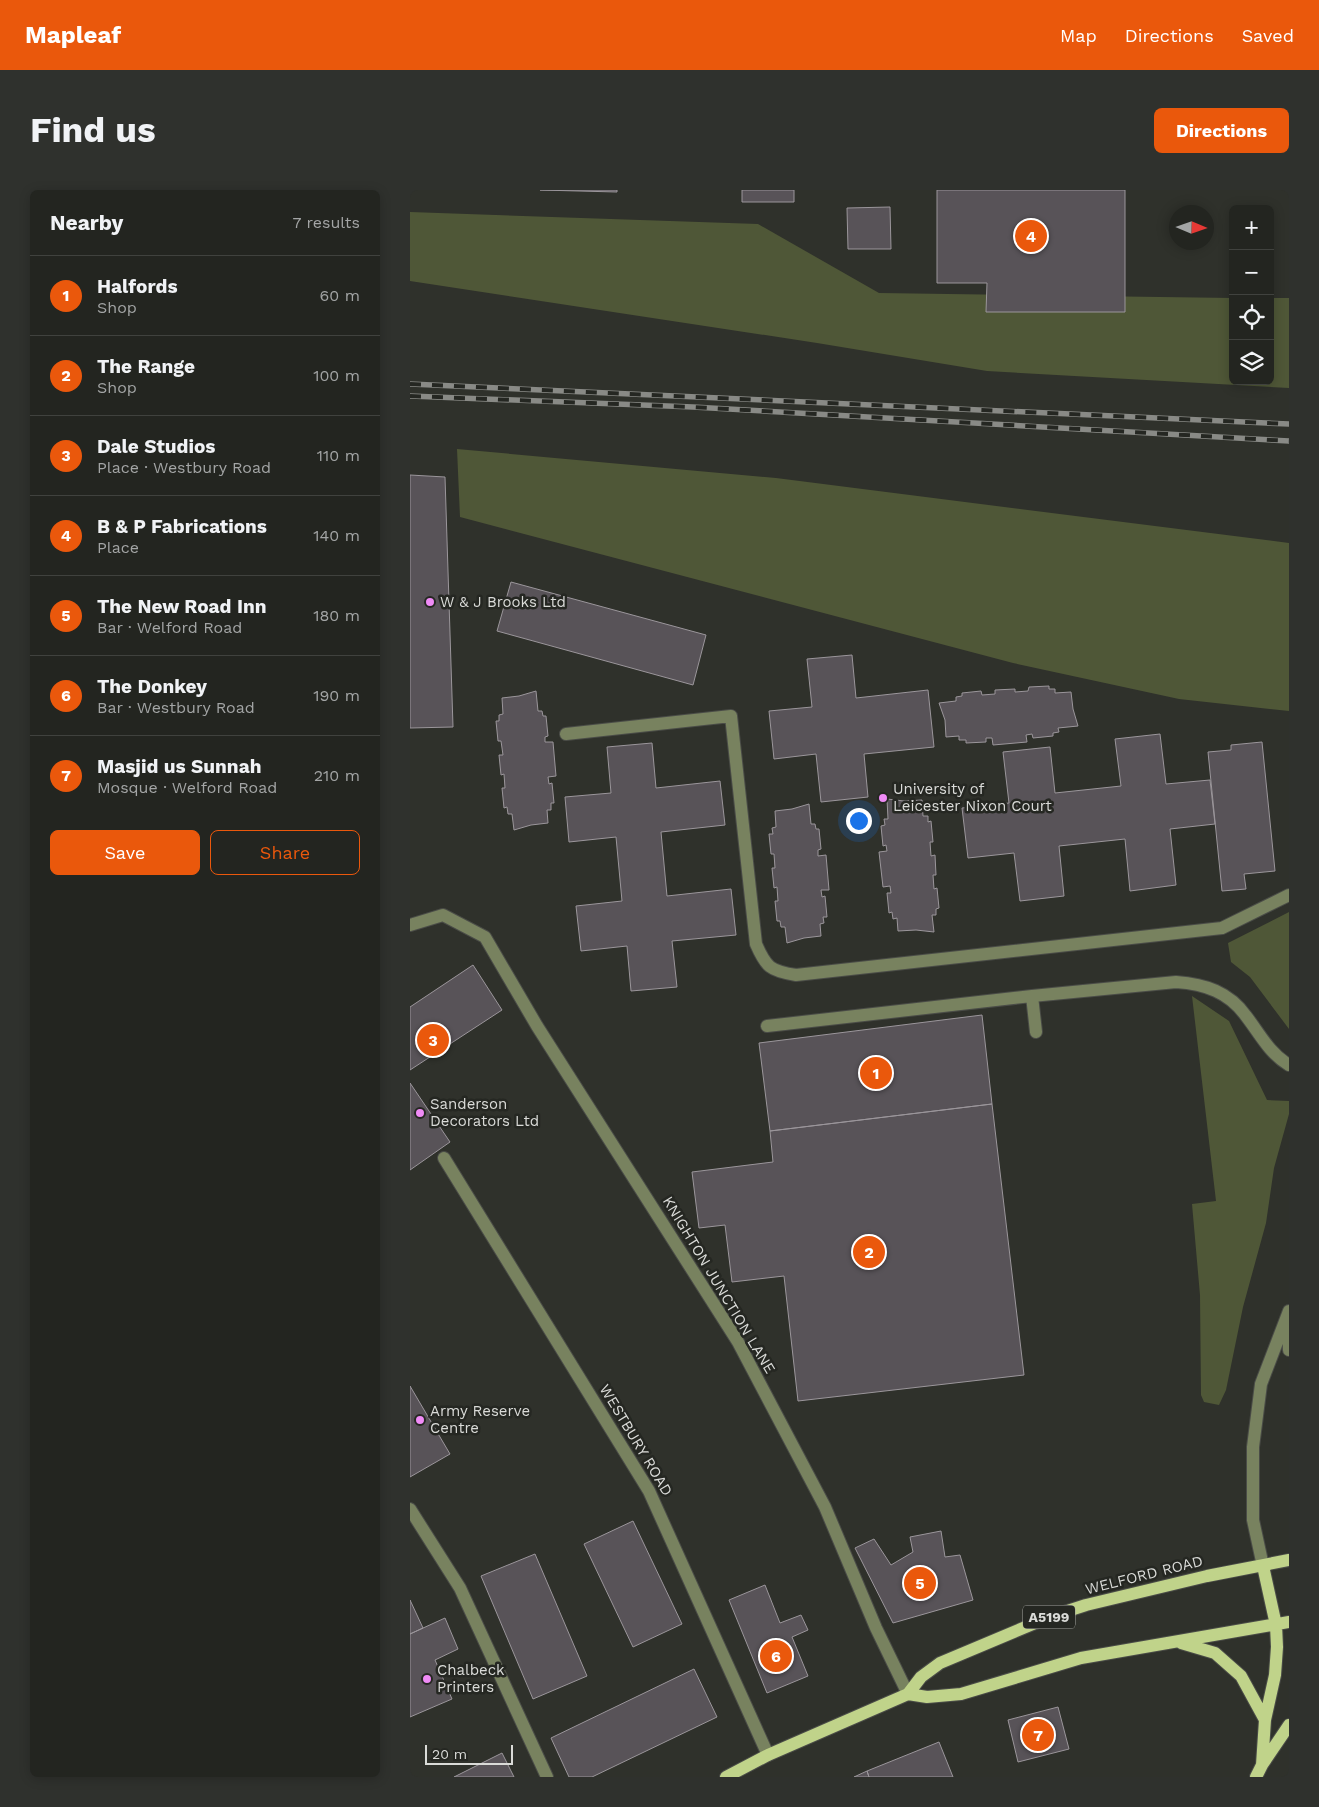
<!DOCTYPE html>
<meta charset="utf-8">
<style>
:root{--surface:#232520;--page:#2f312d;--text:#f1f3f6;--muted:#a3a5a5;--line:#40423e;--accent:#ea580c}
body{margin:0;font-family:"Work Sans",sans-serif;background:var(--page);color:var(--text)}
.controls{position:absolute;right:15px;top:15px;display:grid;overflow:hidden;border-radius:8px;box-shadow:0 2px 12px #0003}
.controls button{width:45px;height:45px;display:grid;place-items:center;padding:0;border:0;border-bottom:1px solid var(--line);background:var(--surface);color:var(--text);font:25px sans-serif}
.compass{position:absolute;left:759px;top:15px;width:45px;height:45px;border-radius:50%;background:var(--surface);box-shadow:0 2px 12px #0003;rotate:92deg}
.scale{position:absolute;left:15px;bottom:12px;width:88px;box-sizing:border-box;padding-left:5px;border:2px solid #dadbd8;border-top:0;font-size:14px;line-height:18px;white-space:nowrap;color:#dadbd8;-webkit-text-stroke:4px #252722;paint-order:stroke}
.you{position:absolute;left:448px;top:630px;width:18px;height:18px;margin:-12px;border:4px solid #fff;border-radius:50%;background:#1a73e8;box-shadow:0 0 0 8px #1a73e833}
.badge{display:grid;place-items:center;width:32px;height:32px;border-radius:50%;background:var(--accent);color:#fff;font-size:16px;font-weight:700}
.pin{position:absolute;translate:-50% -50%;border:2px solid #fff;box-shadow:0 1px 5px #0006}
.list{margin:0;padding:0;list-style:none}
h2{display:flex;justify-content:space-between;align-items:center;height:65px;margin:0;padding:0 20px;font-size:21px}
h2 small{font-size:16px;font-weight:400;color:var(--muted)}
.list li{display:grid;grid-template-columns:32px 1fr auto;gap:15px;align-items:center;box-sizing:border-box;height:80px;padding:0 20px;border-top:1px solid var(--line)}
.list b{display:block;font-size:19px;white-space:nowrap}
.list p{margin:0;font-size:16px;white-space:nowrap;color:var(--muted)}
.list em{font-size:16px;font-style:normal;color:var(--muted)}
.actions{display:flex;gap:10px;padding:15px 20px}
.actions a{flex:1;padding:11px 0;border:1px solid var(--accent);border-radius:8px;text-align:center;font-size:18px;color:var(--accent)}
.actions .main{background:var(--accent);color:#fff}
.icon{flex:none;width:28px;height:28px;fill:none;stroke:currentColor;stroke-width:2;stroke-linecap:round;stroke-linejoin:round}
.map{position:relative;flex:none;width:879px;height:1587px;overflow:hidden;border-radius:8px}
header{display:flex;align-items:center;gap:30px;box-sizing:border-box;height:70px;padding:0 25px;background:var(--accent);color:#fff}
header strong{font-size:24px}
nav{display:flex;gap:28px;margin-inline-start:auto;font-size:18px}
.intro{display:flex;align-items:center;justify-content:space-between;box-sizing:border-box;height:120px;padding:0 30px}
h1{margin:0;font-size:35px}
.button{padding:12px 22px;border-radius:8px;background:var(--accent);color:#fff;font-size:18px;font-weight:700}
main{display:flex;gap:30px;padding:0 30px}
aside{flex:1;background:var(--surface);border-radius:8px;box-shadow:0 2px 12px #0003}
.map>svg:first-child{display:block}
</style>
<header>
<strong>Mapleaf</strong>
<nav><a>Map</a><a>Directions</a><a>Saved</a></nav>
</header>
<div class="intro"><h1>Find us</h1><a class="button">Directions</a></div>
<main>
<aside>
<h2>Nearby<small>7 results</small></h2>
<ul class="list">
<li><span class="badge">1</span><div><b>Halfords</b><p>Shop</p></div><em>60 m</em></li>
<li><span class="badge">2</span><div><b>The Range</b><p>Shop</p></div><em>100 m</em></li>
<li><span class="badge">3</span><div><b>Dale Studios</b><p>Place · Westbury Road</p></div><em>110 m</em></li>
<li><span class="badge">4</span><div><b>B &amp; P Fabrications</b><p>Place</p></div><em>140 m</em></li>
<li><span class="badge">5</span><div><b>The New Road Inn</b><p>Bar · Welford Road</p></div><em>180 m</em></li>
<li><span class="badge">6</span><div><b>The Donkey</b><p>Bar · Westbury Road</p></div><em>190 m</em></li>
<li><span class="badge">7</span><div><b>Masjid us Sunnah</b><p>Mosque · Welford Road</p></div><em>210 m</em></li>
</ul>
<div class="actions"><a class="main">Save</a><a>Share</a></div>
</aside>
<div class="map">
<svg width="879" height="1587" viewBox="0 0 879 1587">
<rect width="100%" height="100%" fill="#2f312b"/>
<path fill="#4f5737" d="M0,22L348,34L469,103L823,108V191H860V108H879V198L577,181L407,153L0,91Z
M47,259L366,288L879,353V521L769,509L603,473L50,327Z
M879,722V839L840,787L821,772L818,753Z
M782,806L819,831L857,910L879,911V924L864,978L856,1033L833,1117L816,1200L809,1215L794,1212L791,1205L790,1105L782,1014L806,1011Z"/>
<path fill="#585358" stroke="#9b969b" d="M130,0H207V2Z
M332,0H384V12H332Z
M527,0H715V122H576L577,93H527Z
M480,17L481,59H438L437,18Z
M0,285L35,287L43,537L0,538Z
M101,392L296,445L283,495L87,441Z
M442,465L446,508L518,500L524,557L454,564L458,607L411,612L406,564L364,569L359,521L402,517L397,469Z
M639,496V499H645V503L661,502L663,519L668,536L648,538L649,542L643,543V546L623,548L622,544L616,545L617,552L583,555L582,548H576V552L556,553V550H549V546L536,547L535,530L529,513L546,511V507L552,506V503L571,501L572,505L585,504V500L605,499V502L618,501L619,497Z
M126,501L128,521H132L133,526H136L138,546L135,547V552H143L146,586L138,587L139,594L142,593L144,613H141V620H137L138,633L121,635L104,640L102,624H98L97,617L94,618L92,598H95L94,584L91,585L89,565H93L91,551H88L86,531H89V525L93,524L92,508L109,506Z
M750,544L756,594L800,590L805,634L760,639L766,695L720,701L715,649L649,656L654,706L610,711L604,663L558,668L552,618L599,613L593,562L640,557L645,603L711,596L705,549Z
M852,552L865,681L834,684L836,699L812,701L798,562L821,560V555Z
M242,553L246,598L310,591L315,635L251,642L257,706L321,699L326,745L262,751L267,797L221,801L217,756L171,761L166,716L212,711L206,647L159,652L155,607L201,603L197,557Z
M477,609L494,611L512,610L513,626H518V632L521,631L523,652H520L521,666L525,665L526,685H523L524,699L527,698L529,718L526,719V725H522L524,742L506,740L488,741L487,728L483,729L482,722L479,723L477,703H481L480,696L473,697L469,662L477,661L476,655L473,656L471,636L475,635L474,629H478Z
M399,614L401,634H405L406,639H409L411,659L408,660V666L416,665L419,700H411L412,707L415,706L417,727H413L414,733L410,734L411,746L394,748L377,753L375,737H371L370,731H367L365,711H368L367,697L364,698L362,678H365L364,664H361L359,644H363L362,638L366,637L365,621L382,619Z
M63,775L92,820L0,880V817Z
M572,825L582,914L360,941L349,853Z
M0,893L40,952L0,980Z
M582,914L614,1185L388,1211L374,1086L322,1092L315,1035L289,1038L282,982L363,972L360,941Z
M0,1196L40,1264L0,1287Z
M223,1331L272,1434L223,1457L174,1354Z
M531,1341L535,1367L550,1365L563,1410L483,1433L445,1358L464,1349L481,1375L503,1362L500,1347Z
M125,1364L177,1486L123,1509L71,1386Z
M355,1395L370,1433L391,1425L398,1440L382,1447L398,1486L357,1503L319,1410Z
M0,1410L13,1438L0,1444Z
M35,1428L48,1459L25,1470L42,1509L0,1527V1444Z
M284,1479L307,1527L182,1587H159L141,1548Z
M648,1517L659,1559L608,1572L598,1530Z
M529,1552L543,1587H459L457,1581Z
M92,1563L104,1587H44Z
M457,1581L459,1587H444Z"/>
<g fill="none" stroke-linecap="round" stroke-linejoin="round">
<defs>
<path id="minor" d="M156,544L321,526L346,754C356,777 360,781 386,785L812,738L879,705
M0,735L33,725L75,747L127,836L328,1152L415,1317L466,1438L498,1504
M357,836L622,806
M626,842L622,806L766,792C795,794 819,802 836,826C850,844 859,863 879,875
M34,968L239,1301L358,1565
M878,1132L879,1160
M0,1319L50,1398L137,1587
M853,1376L843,1330V1257L851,1194L879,1121"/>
<path id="major" d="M771,1453L805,1463L831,1486L855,1530
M498,1504L517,1507L551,1504L671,1468L879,1432
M852,1575L855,1530L865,1485L867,1457L866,1435L853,1376
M316,1587L358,1565L498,1504L511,1487L530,1473L642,1426L676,1415L797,1386L879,1370
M846,1587L852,1575L879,1535"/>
</defs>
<use href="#minor" stroke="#4a4c47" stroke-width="14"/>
<use href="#major" stroke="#4a4c47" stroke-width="14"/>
<use href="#minor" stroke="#78825f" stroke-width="12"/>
<use href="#major" stroke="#c0d38a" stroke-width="12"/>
<defs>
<path id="rail" d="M0,194L879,234
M0,206L283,217L879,251"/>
</defs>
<use href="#rail" stroke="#898a86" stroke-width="5.5"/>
<use href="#rail" stroke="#252722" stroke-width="4" stroke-dasharray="11" stroke-linecap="butt"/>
</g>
<g fill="#f08bf6" stroke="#252722" stroke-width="2">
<circle cx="20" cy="412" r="5"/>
<circle cx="473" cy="608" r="5"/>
<circle cx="10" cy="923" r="5"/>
<circle cx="10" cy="1230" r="5"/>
<circle cx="17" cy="1489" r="5"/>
</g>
<g text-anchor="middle" stroke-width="5" stroke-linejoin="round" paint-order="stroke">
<rect fill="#252722" stroke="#a4a5a1" stroke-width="1" x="613" y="1415.5" width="52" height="23" rx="4"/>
<g font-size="14" font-weight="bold" fill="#dadbd8">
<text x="639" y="1432">A5199</text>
</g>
<g font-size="15" fill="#dadbd8" stroke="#252722" text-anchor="start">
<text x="30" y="417">W &amp; J Brooks Ltd</text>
<text x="483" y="604">University of<tspan x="483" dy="17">Leicester Nixon Court</tspan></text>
<text x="20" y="919">Sanderson<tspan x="20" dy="17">Decorators Ltd</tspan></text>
<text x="20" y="1226">Army Reserve<tspan x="20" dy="17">Centre</tspan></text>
<text x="27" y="1485">Chalbeck<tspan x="27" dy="17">Printers</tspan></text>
</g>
<g font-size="15" fill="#dadbd8" stroke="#252722">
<text transform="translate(309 1095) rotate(59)" y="5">KNIGHTON JUNCTION LANE</text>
<text transform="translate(226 1250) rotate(59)" y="5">WESTBURY ROAD</text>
<text transform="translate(734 1385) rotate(-14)" y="5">WELFORD ROAD</text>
</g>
</g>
</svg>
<div class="controls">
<button>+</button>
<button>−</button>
<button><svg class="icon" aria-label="locate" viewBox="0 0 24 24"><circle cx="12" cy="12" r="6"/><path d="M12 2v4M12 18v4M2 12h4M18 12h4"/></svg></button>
<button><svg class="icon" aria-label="layers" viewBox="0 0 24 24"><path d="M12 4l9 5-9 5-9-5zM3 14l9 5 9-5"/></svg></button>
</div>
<svg class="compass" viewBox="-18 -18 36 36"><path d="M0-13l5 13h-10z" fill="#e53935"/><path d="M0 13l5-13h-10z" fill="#a3a5a5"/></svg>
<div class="scale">20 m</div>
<div class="you"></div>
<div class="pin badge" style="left:466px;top:883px">1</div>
<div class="pin badge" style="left:459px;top:1062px">2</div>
<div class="pin badge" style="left:23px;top:850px">3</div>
<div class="pin badge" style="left:621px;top:46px">4</div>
<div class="pin badge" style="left:510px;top:1393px">5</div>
<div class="pin badge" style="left:366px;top:1466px">6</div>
<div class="pin badge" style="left:628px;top:1545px">7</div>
</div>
</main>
